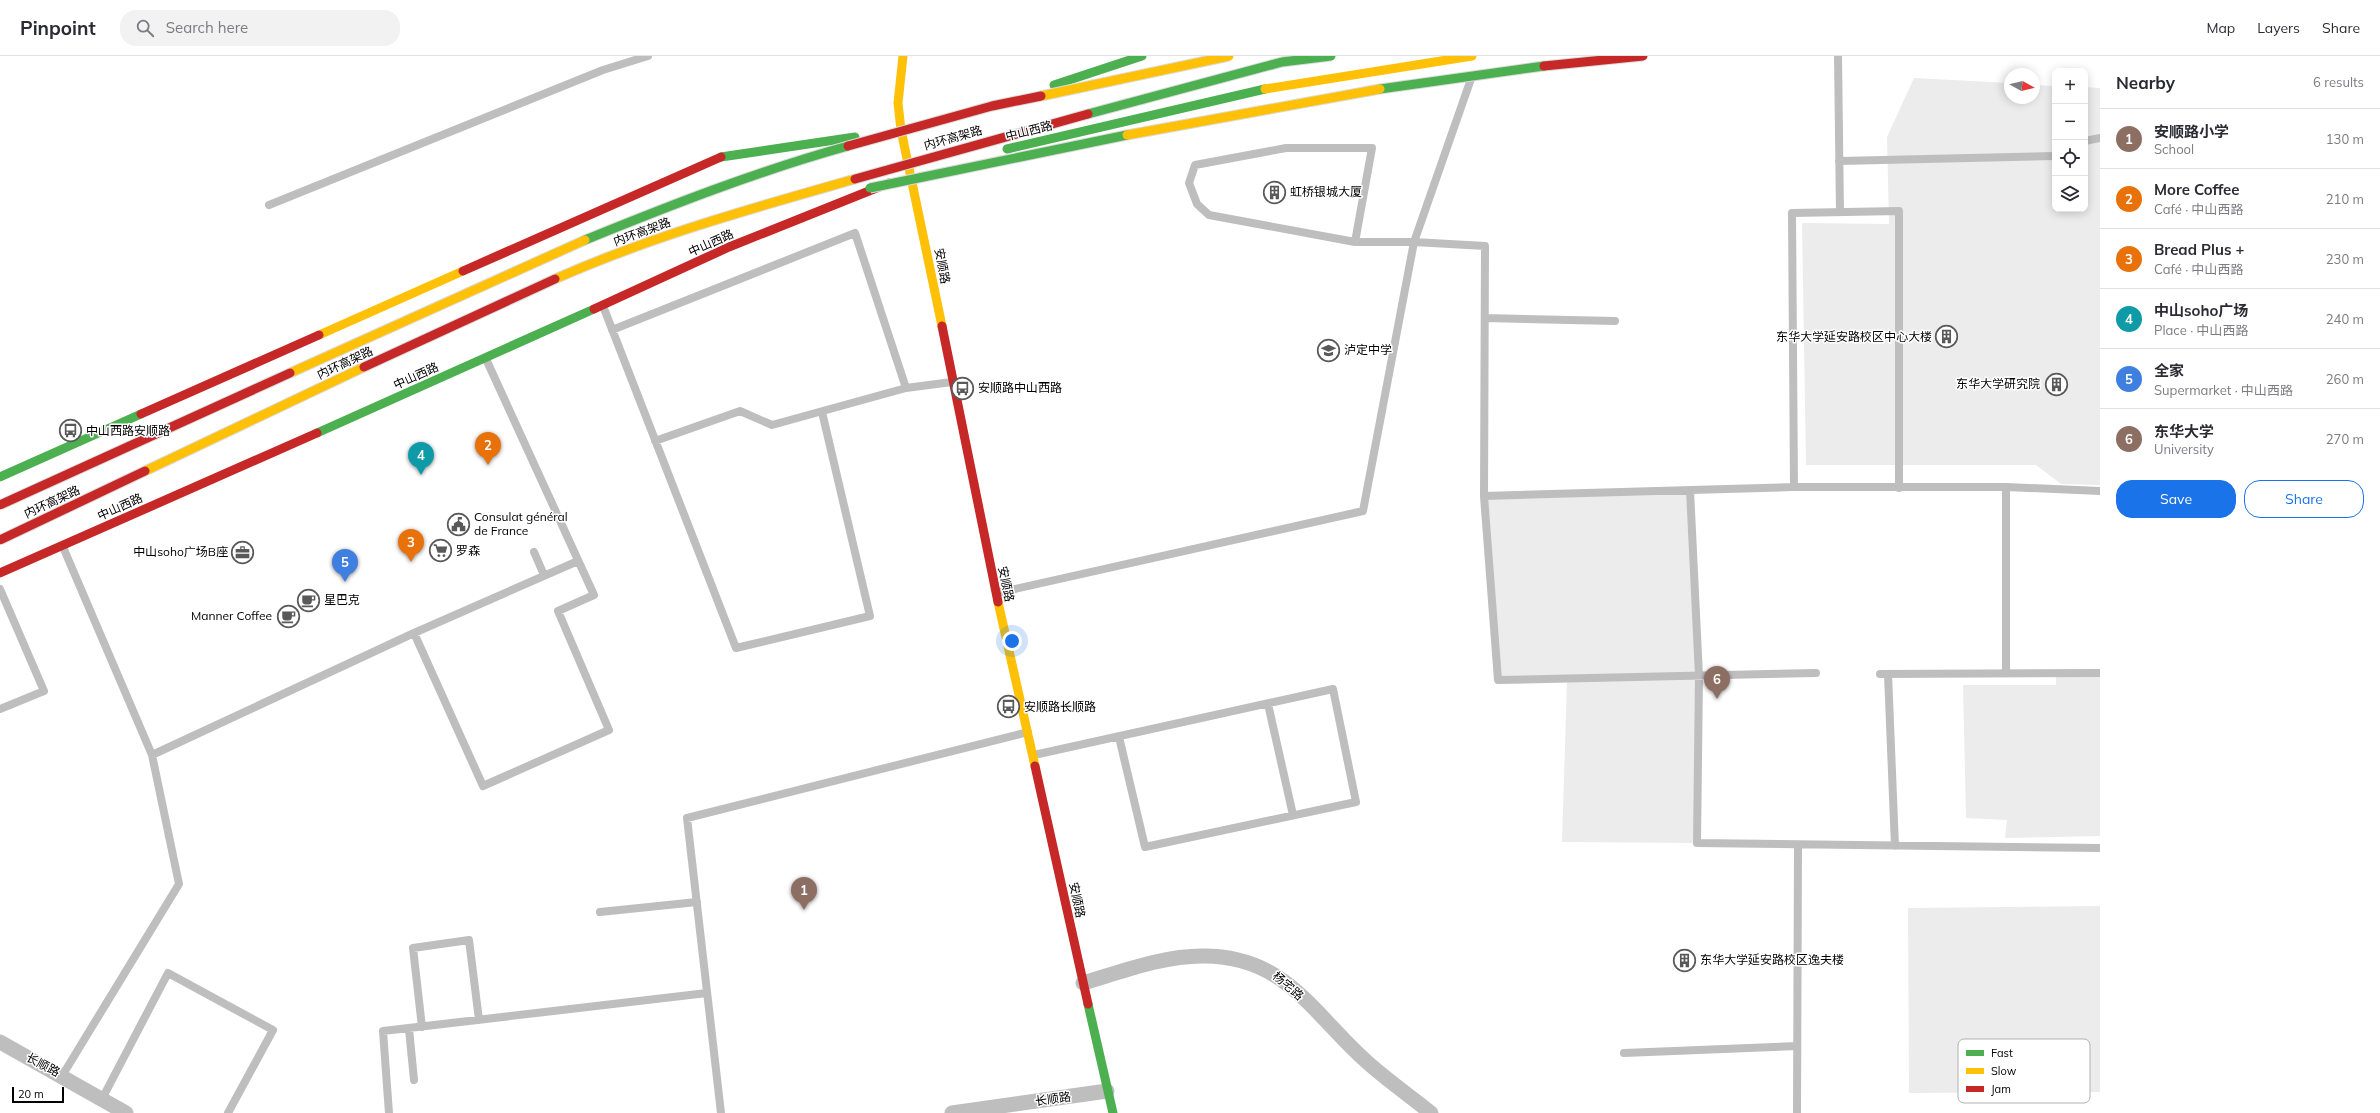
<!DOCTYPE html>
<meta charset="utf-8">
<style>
:root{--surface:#fff;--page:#f2f2f3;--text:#2b2b33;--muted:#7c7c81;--line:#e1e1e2;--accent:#1a73e8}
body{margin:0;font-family:Mulish,"Noto Sans SC",sans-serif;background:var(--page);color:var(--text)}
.controls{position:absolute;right:12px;top:12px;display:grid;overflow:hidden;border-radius:8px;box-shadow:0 2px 10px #0003}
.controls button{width:36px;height:36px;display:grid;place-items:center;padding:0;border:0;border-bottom:1px solid var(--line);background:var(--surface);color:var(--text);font:20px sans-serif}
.compass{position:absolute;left:2004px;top:12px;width:36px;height:36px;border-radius:50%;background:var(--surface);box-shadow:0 2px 10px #0003;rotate:98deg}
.scale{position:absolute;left:12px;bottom:10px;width:52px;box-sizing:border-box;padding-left:4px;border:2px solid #000;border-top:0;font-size:11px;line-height:14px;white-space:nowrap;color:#000;-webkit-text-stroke:3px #fff;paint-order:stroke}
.you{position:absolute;left:1012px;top:585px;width:14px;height:14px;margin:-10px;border:3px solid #fff;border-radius:50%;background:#1a73e8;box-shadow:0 0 0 6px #1a73e833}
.badge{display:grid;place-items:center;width:26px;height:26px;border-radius:50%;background:var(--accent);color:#fff;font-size:13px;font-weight:700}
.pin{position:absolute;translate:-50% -33px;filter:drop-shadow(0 1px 2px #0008)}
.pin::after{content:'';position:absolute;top:21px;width:14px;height:12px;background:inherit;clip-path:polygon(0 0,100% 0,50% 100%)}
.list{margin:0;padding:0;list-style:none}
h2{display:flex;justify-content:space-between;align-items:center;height:52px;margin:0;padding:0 16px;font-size:17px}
h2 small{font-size:13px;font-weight:400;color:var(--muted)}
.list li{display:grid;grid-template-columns:26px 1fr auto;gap:12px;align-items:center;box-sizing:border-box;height:60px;padding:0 16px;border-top:1px solid var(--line)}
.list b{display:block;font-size:15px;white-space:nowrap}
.list p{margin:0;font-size:13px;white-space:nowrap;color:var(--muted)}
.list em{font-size:13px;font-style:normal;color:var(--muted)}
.actions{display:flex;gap:8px;padding:12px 16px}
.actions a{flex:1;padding:9px 0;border:1px solid var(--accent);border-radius:16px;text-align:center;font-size:14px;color:var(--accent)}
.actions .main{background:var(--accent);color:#fff}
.icon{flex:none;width:22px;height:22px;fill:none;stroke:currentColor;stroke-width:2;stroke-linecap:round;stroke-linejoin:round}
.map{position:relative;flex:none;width:2100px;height:1057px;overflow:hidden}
header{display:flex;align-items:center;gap:24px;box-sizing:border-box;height:56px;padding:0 20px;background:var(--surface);border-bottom:1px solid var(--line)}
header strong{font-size:19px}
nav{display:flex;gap:22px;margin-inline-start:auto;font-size:14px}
.search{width:280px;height:36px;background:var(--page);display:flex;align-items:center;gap:10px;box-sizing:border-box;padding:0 14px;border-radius:16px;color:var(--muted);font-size:15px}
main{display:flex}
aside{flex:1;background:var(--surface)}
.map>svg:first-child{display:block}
</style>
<header>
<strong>Pinpoint</strong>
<div class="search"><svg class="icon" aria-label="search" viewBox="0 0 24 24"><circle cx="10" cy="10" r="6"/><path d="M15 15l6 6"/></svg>Search here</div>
<nav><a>Map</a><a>Layers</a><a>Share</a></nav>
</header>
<main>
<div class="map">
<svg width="2100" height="1057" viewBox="0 0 2100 1057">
<rect width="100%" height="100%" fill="#fff"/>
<path fill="#ececec" d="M1914,22L2010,27V42H2034V29L2055,30V153H2085V31L2100,32V429L2061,428L2036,409H1806L1802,167L1889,168L1887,81Z
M1690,434L1699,620L1697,787L1562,786L1567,624H1498L1484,440Z
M2056,617H2100V780L2005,782L2007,764L1966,762L1963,629H2056Z
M2100,850V1036L1909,1037L1908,852Z"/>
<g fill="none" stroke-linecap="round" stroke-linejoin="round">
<path stroke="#bebebe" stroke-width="8" d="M1838,0L1840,156
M2085,85L2100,82
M1286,92H1372L1355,186L1209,159L1197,148L1189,127L1195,109Z
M1839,105L2055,100
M269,149L603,14L648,0
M1355,186H1414L1485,190L1484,440L1498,624L1816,617
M603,250L736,592L870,560L822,356
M1485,262L1615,265
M612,274L855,177L906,332
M655,385L740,355L772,369L906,332L952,326
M1794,431L1792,157L1899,155V432
M1690,434L1699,620L1697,787L2100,792
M1484,440L1794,431H2006L2100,435
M63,491L152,699L414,577L578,505
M534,496L544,519
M0,533L44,635L0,653
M997,537L1363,455L1414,186L1472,20
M414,577L483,730L609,674L558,555L594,539L486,303
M2006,617V431
M1880,618L2100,617
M1888,618L1895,790
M1268,648L1293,759
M1034,699L1333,633L1356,746L1145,791L1119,681
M600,856L697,846
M422,971L413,892L469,884L479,964
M409,973L414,1024
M1624,997L1797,990
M62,1020L179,828L152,699
M102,1043L168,917L273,974L228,1057
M389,1057L383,975L707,937
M721,1057L687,762L1028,676
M1797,1057L1798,789"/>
<path stroke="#bebebe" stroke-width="15" d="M1083,927C1121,916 1162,900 1202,900C1285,899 1312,957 1367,1006C1387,1024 1410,1040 1431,1057
M0,986L126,1057
M952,1057L1107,1035"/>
<path stroke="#4caf50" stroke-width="9" d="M1054,29L1142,0
M1007,93L1265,33
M721,101L855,81
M317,377L594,253
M0,421L141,358
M1088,948L1113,1057"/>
<path stroke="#ffc107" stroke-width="9" d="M903,0L898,47L901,74L942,270
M1265,33L1472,0
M319,279L463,215
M998,546L1035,710"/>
<path stroke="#c62828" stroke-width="9" d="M463,215L721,101
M594,253L729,191L889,127
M942,270L998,546
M141,358L319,279
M0,517L317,377
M1035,710L1088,948"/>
<defs>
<path id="fast-bridge" d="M1380,33L1544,10
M1088,58L1282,6L1331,0
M870,132L1127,79
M585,184C671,149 758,115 848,90"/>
<path id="slow-bridge" d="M1041,40L1229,0
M1127,79L1380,33
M555,223C652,180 753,152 855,123
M290,317L585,184
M145,415L364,311"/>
<path id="jam-bridge" d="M1544,10L1643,0
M848,90L992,50L1041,40
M855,123L1088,58
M364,311L555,223
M0,449L290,317
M0,484L145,415"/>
</defs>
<use href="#fast-bridge" stroke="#dbdbdb" stroke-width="11" stroke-linecap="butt"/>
<use href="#slow-bridge" stroke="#dbdbdb" stroke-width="11" stroke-linecap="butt"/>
<use href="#jam-bridge" stroke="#dbdbdb" stroke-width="11" stroke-linecap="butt"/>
<use href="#fast-bridge" stroke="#4caf50" stroke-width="9"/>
<use href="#slow-bridge" stroke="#ffc107" stroke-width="9"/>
<use href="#jam-bridge" stroke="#c62828" stroke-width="9"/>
</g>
<defs>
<symbol id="building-ring" viewBox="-11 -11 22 22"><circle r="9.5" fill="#fff" stroke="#595959" stroke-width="1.5"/><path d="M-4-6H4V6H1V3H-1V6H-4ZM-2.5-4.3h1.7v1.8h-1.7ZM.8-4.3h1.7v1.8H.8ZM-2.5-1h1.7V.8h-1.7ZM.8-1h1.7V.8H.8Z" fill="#595959"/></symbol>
<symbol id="school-ring" viewBox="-11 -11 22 22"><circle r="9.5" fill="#fff" stroke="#595959" stroke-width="1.5"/><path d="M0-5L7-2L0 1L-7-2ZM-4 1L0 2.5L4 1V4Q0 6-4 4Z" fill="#595959"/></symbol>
<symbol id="bus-ring" viewBox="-11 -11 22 22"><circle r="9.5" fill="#fff" stroke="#595959" stroke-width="1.5"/><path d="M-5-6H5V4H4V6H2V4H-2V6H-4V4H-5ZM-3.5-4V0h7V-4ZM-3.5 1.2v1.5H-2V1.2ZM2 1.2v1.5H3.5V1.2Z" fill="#595959"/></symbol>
<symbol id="civic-ring" viewBox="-11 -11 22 22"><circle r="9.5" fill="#fff" stroke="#595959" stroke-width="1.5"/><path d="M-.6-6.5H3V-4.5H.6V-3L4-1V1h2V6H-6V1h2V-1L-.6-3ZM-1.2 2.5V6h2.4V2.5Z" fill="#595959"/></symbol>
<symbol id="supermarket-ring" viewBox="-11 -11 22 22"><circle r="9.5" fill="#fff" stroke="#595959" stroke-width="1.5"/><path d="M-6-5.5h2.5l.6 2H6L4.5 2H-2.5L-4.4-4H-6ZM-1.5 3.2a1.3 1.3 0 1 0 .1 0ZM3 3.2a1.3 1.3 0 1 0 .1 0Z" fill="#595959"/></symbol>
<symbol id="office-ring" viewBox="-11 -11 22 22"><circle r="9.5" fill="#fff" stroke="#595959" stroke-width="1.5"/><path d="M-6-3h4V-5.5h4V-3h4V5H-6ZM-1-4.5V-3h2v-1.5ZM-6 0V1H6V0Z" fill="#595959"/></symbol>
<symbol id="cafe-ring" viewBox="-11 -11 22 22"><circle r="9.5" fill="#fff" stroke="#595959" stroke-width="1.5"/><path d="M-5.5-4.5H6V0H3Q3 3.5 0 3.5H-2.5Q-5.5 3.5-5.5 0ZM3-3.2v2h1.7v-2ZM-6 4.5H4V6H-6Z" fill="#595959"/></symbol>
</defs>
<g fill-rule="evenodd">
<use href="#building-ring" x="1262" y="124" width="25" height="25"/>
<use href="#building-ring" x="1934" y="268" width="25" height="25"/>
<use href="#school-ring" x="1316" y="282" width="25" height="25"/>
<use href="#building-ring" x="2044" y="316" width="25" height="25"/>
<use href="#bus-ring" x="950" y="320" width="25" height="25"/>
<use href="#bus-ring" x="58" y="362" width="25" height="25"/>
<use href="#civic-ring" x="446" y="456" width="25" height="25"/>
<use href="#supermarket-ring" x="428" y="482" width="25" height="25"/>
<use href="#office-ring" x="230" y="484" width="25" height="25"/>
<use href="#cafe-ring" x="296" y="532" width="25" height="25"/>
<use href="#cafe-ring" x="276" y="548" width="25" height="25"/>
<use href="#bus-ring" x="996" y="638" width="25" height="25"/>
<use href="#building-ring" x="1672" y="892" width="25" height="25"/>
</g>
<g text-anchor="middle" stroke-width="3" stroke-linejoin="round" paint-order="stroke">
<g font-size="12" fill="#000" stroke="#fff">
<text transform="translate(1029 75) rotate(-14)" y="4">中山西路</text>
<text transform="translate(953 82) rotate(-16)" y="4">内环高架路</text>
<text transform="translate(642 176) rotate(-20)" y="4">内环高架路</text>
<text transform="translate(711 187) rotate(-24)" y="4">中山西路</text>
<text transform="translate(942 210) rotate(79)" y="4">安顺路</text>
<text transform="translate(345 307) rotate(-25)" y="4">内环高架路</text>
<text transform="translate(416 320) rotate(-24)" y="4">中山西路</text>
<text transform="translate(52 446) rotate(-25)" y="4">内环高架路</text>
<text transform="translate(120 451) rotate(-24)" y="4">中山西路</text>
<text transform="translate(1006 528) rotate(78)" y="4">安顺路</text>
<text transform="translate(1077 844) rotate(78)" y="4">安顺路</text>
<text transform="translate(1288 930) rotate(41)" y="4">杨宅路</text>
<text transform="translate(43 1009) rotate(28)" y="4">长顺路</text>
<text transform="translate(1053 1043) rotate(-8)" y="4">长顺路</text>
</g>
<g font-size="12" fill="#000" stroke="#fff" text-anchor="start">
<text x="1290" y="140">虹桥银城大厦</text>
<text x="1932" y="285" text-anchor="end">东华大学延安路校区中心大楼</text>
<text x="1344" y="298">泸定中学</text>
<text x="2040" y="332" text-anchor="end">东华大学研究院</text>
<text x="978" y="336">安顺路中山西路</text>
<text x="86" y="379">中山西路安顺路</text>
<text x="474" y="465">Consulat général<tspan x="474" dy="14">de France</tspan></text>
<text x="456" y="499">罗森</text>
<text x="228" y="500" text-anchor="end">中山soho广场B座</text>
<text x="324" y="548">星巴克</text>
<text x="272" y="564" text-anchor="end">Manner Coffee</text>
<text x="1024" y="655">安顺路长顺路</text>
<text x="1700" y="908">东华大学延安路校区逸夫楼</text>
</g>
</g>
<rect x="1958" y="983" width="132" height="64" rx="6" fill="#fff" stroke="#b2b2b2" stroke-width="1"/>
<rect x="1966" y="994" width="18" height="6" fill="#4caf50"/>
<rect x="1966" y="1012" width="18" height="6" fill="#ffc107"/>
<rect x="1966" y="1030" width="18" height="6" fill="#c62828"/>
<g font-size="11" fill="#000">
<text x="1991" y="1001">Fast</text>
<text x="1991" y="1019">Slow</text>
<text x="1991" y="1037">Jam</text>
</g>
</svg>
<div class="controls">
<button>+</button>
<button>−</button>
<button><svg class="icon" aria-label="locate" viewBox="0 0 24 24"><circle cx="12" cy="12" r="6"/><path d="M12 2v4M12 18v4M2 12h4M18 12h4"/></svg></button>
<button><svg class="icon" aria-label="layers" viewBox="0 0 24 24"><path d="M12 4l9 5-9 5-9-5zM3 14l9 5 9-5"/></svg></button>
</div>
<svg class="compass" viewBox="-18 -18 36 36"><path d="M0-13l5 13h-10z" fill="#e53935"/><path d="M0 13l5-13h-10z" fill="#7c7c81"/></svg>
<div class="scale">20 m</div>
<div class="you"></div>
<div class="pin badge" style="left:804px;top:854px;background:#8d6e63">1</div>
<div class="pin badge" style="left:488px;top:409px;background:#e8710a">2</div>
<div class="pin badge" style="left:411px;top:506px;background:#e8710a">3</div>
<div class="pin badge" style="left:421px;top:419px;background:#0f9aa8">4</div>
<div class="pin badge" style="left:345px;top:526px;background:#3f7fe0">5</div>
<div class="pin badge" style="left:1717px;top:643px;background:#8d6e63">6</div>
</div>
<aside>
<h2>Nearby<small>6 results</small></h2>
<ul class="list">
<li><span class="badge" style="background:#8d6e63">1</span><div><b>安顺路小学</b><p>School</p></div><em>130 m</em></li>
<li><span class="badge" style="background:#e8710a">2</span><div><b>More Coffee</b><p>Café · 中山西路</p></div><em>210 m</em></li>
<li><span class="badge" style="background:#e8710a">3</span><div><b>Bread Plus +</b><p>Café · 中山西路</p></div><em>230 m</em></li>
<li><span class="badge" style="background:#0f9aa8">4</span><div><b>中山soho广场</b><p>Place · 中山西路</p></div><em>240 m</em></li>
<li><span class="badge" style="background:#3f7fe0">5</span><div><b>全家</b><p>Supermarket · 中山西路</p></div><em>260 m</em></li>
<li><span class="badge" style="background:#8d6e63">6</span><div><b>东华大学</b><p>University</p></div><em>270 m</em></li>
</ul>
<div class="actions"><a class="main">Save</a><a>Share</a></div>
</aside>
</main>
